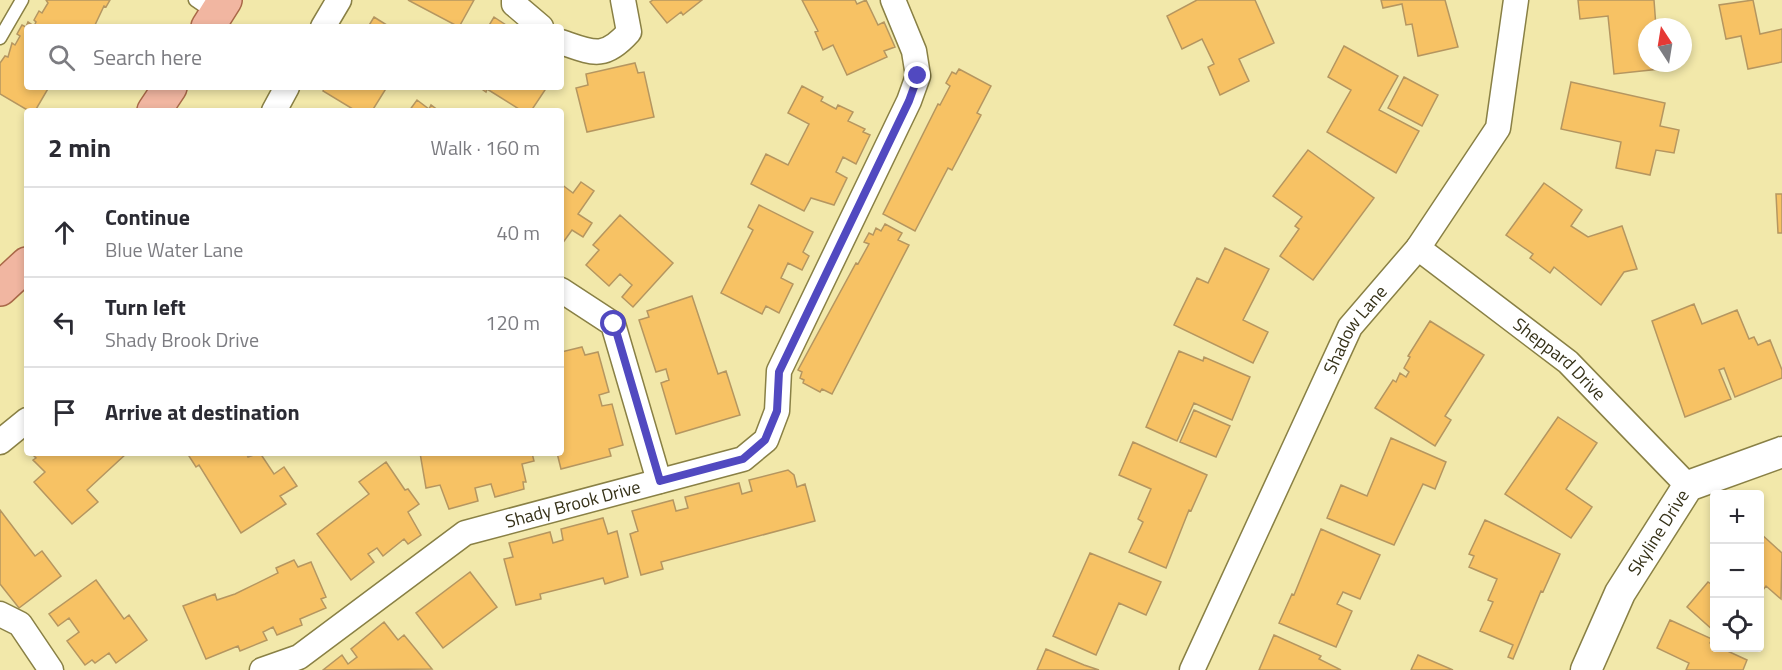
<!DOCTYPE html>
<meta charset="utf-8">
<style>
:root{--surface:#fff;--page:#f7f7f7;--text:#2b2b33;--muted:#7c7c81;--line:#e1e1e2}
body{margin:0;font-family:"Titillium Web",sans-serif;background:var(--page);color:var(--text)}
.controls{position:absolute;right:18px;bottom:18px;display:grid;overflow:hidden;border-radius:6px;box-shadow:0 3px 9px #0003}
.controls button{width:54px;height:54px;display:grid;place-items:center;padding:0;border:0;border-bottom:2px solid var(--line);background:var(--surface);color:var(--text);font:30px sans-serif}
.compass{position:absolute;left:1638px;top:18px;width:54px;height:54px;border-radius:50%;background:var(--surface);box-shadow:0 3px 9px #0003;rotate:348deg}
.stop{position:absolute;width:18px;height:18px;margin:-14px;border:4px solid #5149c0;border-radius:50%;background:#fff}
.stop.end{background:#5149c0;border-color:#fff;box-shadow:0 2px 6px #0008}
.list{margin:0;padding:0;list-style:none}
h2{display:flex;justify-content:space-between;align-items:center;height:78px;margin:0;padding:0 24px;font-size:26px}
h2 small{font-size:20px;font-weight:400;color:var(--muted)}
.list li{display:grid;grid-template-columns:39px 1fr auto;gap:18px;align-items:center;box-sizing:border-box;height:90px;padding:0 24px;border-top:2px solid var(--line)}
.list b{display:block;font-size:22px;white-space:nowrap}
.list p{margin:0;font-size:20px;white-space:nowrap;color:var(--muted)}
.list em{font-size:20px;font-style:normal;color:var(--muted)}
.icon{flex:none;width:33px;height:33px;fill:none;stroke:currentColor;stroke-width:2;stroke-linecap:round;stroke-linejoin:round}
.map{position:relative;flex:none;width:1782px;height:670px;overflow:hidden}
.search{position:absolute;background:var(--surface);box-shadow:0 3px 9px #0003;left:24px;top:24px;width:540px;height:66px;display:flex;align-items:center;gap:15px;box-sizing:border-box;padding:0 21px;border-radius:6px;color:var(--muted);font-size:22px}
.panel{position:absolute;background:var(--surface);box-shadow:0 3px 9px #0003;left:24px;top:108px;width:540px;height:348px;border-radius:6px}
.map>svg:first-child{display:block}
</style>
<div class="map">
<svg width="1782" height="670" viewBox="0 0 1782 670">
<rect width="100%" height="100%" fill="#f2e8aa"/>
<path fill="#f7c264" stroke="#b59660" stroke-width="1.5" d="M46,0H110L106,7L104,6L94,27H27V87H49L35,111H29L0,94V63L5,56L8,57L12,43L15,45L20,36L17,34L22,25L26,27L28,22L34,26L36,22L34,20L39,11L42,13L48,3Z
M408,0H474L459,27Z
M653,0H702L683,15L681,12L667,23L650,2Z
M802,0H855L857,4L866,0L878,25L884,22L895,47L884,51L887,57L847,75L833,45L823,50L815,32L818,31Z
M1197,0H1255L1274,43L1239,59L1249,81L1220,95L1208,67L1214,64L1202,39L1182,49L1167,16Z
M1381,0H1445L1458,47L1418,56L1412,24L1406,25L1402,4L1383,8Z
M1578,0H1654L1656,27H1647V63H1660V69L1614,74L1608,16L1580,19Z
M1753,0L1760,34L1782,29V62L1748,69L1741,36L1726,39L1719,5Z
M374,17L390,27H368Z
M494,17L509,27H488Z
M1344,46L1398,76L1379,110L1419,131L1396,173L1327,132L1351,90L1328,77Z
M635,63L638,73L644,72L654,117L587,132L576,88L588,85L586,74Z
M959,69L991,86L977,113L981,115L952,170L948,168L915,231L883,214L938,104L940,105L950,86L946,83L952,72L956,74Z
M1404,77L1438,95L1422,126L1388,108Z
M1571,82L1665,103L1660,126L1679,130L1674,153L1656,150L1650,175L1616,168L1621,142L1561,129Z
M802,86L823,97L821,101L836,109L838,105L853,112L848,121L865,129L863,132L870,135L856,164L843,157L836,172L847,178L834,205L811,198L804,211L751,184L766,154L788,165L809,124L788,113Z
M325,87H387L372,111H356L323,91Z
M479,87H547L531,111H522L487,89L486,92Z
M417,100L429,109L431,105L439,111H409Z
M1308,150L1374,198L1313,280L1280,256L1299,229L1295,226L1302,217L1273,196Z
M581,182L594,191L578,214L592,223L583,237L572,230L562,244L561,184L573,193Z
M1544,183L1582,210L1571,226L1588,237L1622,226L1637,269L1624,272L1601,305L1554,267L1550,273L1530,258L1533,254L1506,235Z
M1776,194H1782V233H1778Z
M759,205L813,232L803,252L809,256L802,270L788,263L781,278L793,284L779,313L766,306L762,314L721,293L753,230L748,227Z
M620,215L673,263L633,307L622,297L632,285L620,274L609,286L586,265L599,250L593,245Z
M885,224L902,233L898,240L909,245L832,394L822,389L820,392L803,383L804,380L800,378L802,372L798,370L856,263L858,264L869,244L864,242L869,233L873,235L876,228L881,231Z
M1225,248L1269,269L1243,320L1268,332L1253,363L1174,325L1197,278L1208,283Z
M692,296L718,374L726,371L740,415L676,434L661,383L669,380L666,369L656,372L639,320L649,317L647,311Z
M1694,304L1702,324L1737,310L1749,339L1754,337L1758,345L1770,340L1782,370V378L1735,397L1724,368L1719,370L1731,399L1685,417L1652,321Z
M1430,321L1484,355L1445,416L1451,420L1435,446L1375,408L1393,380L1396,382L1400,373L1406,377L1409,372L1404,368L1410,357L1408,356Z
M582,347L585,355L598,352L609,392L599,395L602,406L612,404L623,445L609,449L611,456L561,469L557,453H561V352Z
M1179,351L1203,361L1204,357L1250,377L1232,420L1194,403L1177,441L1146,427Z
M1194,410L1230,426L1216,457L1180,442Z
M1558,417L1597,443L1566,489L1592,507L1571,538L1505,494Z
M1391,438L1446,462L1435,489L1423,484L1394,545L1327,518L1341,485L1367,496Z
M1133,442L1207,475L1191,511L1189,510L1166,568L1129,552L1143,522L1138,519L1151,489L1119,475Z
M31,453H127L87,490L98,502L72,524L34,482L45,472L33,460L36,458Z
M187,453H246L248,457L260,453L274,474L284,467L297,486L280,496L286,504L241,533L199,465L196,467Z
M420,453H532L534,461L522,464L526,482H523L524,489L495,497L491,484L475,488L478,501L449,509L440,485L426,488Z
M386,462L405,490L408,489L419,504L408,512L421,535L408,544L404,539L383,556L377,548L368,554L374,562L351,580L317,534L369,494L359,482Z
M788,470L794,475L797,487L805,484L815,521L661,562L663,569L641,575L630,534L638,531L632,511L673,500L676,511L688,508L685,497L739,483L742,494L752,491L749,480Z
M0,510L35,556L42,551L61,576L19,608L0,584Z
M603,518L608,534L617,531L628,577L605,584L603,578L584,583L540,594L541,599L516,605L504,559L513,557L509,543L550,532L553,543L563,540L561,529Z
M1485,520L1560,554L1543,592L1541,591L1513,659L1508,657L1513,645L1480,631L1493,602L1488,600L1497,579L1469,567L1474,556L1469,554Z
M1321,529L1380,555L1360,599L1343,592L1337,604L1352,611L1336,647L1279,623L1292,594L1294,595Z
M1760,533L1782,553L1781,599L1766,586L1760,594Z
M1090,553L1161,582L1146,615L1119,603L1096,655L1053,636Z
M294,560L298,567L311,562L326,597L321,599L326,608L300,619L302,625L277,635L273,627L263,632L267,640L240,651L238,646L206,659L183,606L215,594L217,600L235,594L278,573L276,568Z
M470,572L497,607L443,648L416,613Z
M96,580L124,619L129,615L147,640L116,663L109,653L95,663L92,660L85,665L67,641L79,632L69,618L58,626L49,614Z
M1714,580V631L1687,607L1708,582L1711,584Z
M1670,620L1712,639L1710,643L1714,648H1721L1747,660L1743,670H1686L1689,663L1657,648Z
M384,622L398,640L404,635L432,669L323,670L342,655L348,664L357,657L351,649Z
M1274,635L1321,656L1319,659L1341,670H1259Z
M1046,649L1084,665L1099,670H1037Z
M1418,655L1453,670H1411Z"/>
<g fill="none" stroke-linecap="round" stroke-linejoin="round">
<defs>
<path id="service" d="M195,0L214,13
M0,38L22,0"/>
<g id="minor">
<path d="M514,0V4L541,27"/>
<path d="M323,27L339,0"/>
<path d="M561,42C593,53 604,60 629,32L623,0"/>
<path d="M274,111L287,87"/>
<path id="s1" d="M1418,248L1568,362L1688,486"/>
<path d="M561,290L613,324L659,481"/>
<path d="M0,442L27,420"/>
<path d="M0,614L20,624L51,670"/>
<path id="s2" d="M262,670L299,657L465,533L743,459L766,440L777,411L779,371L909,101L918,76L914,51L893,0"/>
<path id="s3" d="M1192,670L1350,327L1418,248L1498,128L1516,0"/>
</g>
<g id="tertiary">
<path id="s4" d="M1586,670L1620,593L1688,486L1782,452"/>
</g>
<path id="primary" d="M208,27L225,0
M154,111L170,87
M0,289L27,264"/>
</defs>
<use href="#service" stroke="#898045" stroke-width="15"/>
<use href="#minor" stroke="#898045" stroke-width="27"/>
<use href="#tertiary" stroke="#898045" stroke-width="33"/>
<use href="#primary" stroke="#a96848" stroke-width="36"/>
<use href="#service" stroke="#fff" stroke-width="12"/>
<use href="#minor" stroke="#fff" stroke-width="24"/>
<use href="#tertiary" stroke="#fff" stroke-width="30"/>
<use href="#primary" stroke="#f1b6a1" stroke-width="33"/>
</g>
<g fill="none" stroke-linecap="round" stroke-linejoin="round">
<path stroke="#5149c0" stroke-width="8" d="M614,324L660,481L743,459L765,440L777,411L779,372L909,101L918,76"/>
</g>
<g text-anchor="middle" stroke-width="4.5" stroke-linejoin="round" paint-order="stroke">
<g font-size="18" fill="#353118" stroke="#f2e8aa">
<text dy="6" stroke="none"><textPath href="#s3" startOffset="378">Shadow Lane</textPath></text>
<text dy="6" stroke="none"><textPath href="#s1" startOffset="180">Sheppard Drive</textPath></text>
<text dy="6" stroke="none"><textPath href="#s2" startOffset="358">Shady Brook Drive</textPath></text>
<text dy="6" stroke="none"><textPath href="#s4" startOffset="156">Skyline Drive</textPath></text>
</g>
</g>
</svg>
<div class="controls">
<button>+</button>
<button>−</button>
<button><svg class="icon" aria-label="locate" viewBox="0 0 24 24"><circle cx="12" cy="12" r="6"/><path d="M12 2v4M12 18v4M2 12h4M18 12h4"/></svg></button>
</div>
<svg class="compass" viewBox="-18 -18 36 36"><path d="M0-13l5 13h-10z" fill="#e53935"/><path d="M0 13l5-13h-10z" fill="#7c7c81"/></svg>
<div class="stop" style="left:614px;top:324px"></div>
<div class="stop end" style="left:918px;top:76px"></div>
<div class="search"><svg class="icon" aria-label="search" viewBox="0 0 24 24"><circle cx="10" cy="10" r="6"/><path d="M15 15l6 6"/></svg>Search here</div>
<section class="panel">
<h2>2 min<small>Walk · 160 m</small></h2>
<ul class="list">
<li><svg class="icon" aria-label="ahead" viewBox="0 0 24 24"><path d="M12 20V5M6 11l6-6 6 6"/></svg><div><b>Continue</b><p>Blue Water Lane</p></div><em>40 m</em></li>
<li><svg class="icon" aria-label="left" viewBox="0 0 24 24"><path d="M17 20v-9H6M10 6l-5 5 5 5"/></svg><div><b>Turn left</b><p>Shady Brook Drive</p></div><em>120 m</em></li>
<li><svg class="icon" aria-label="arrive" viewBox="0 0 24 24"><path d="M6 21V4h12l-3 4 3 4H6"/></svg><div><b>Arrive at destination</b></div></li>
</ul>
</section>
</div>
